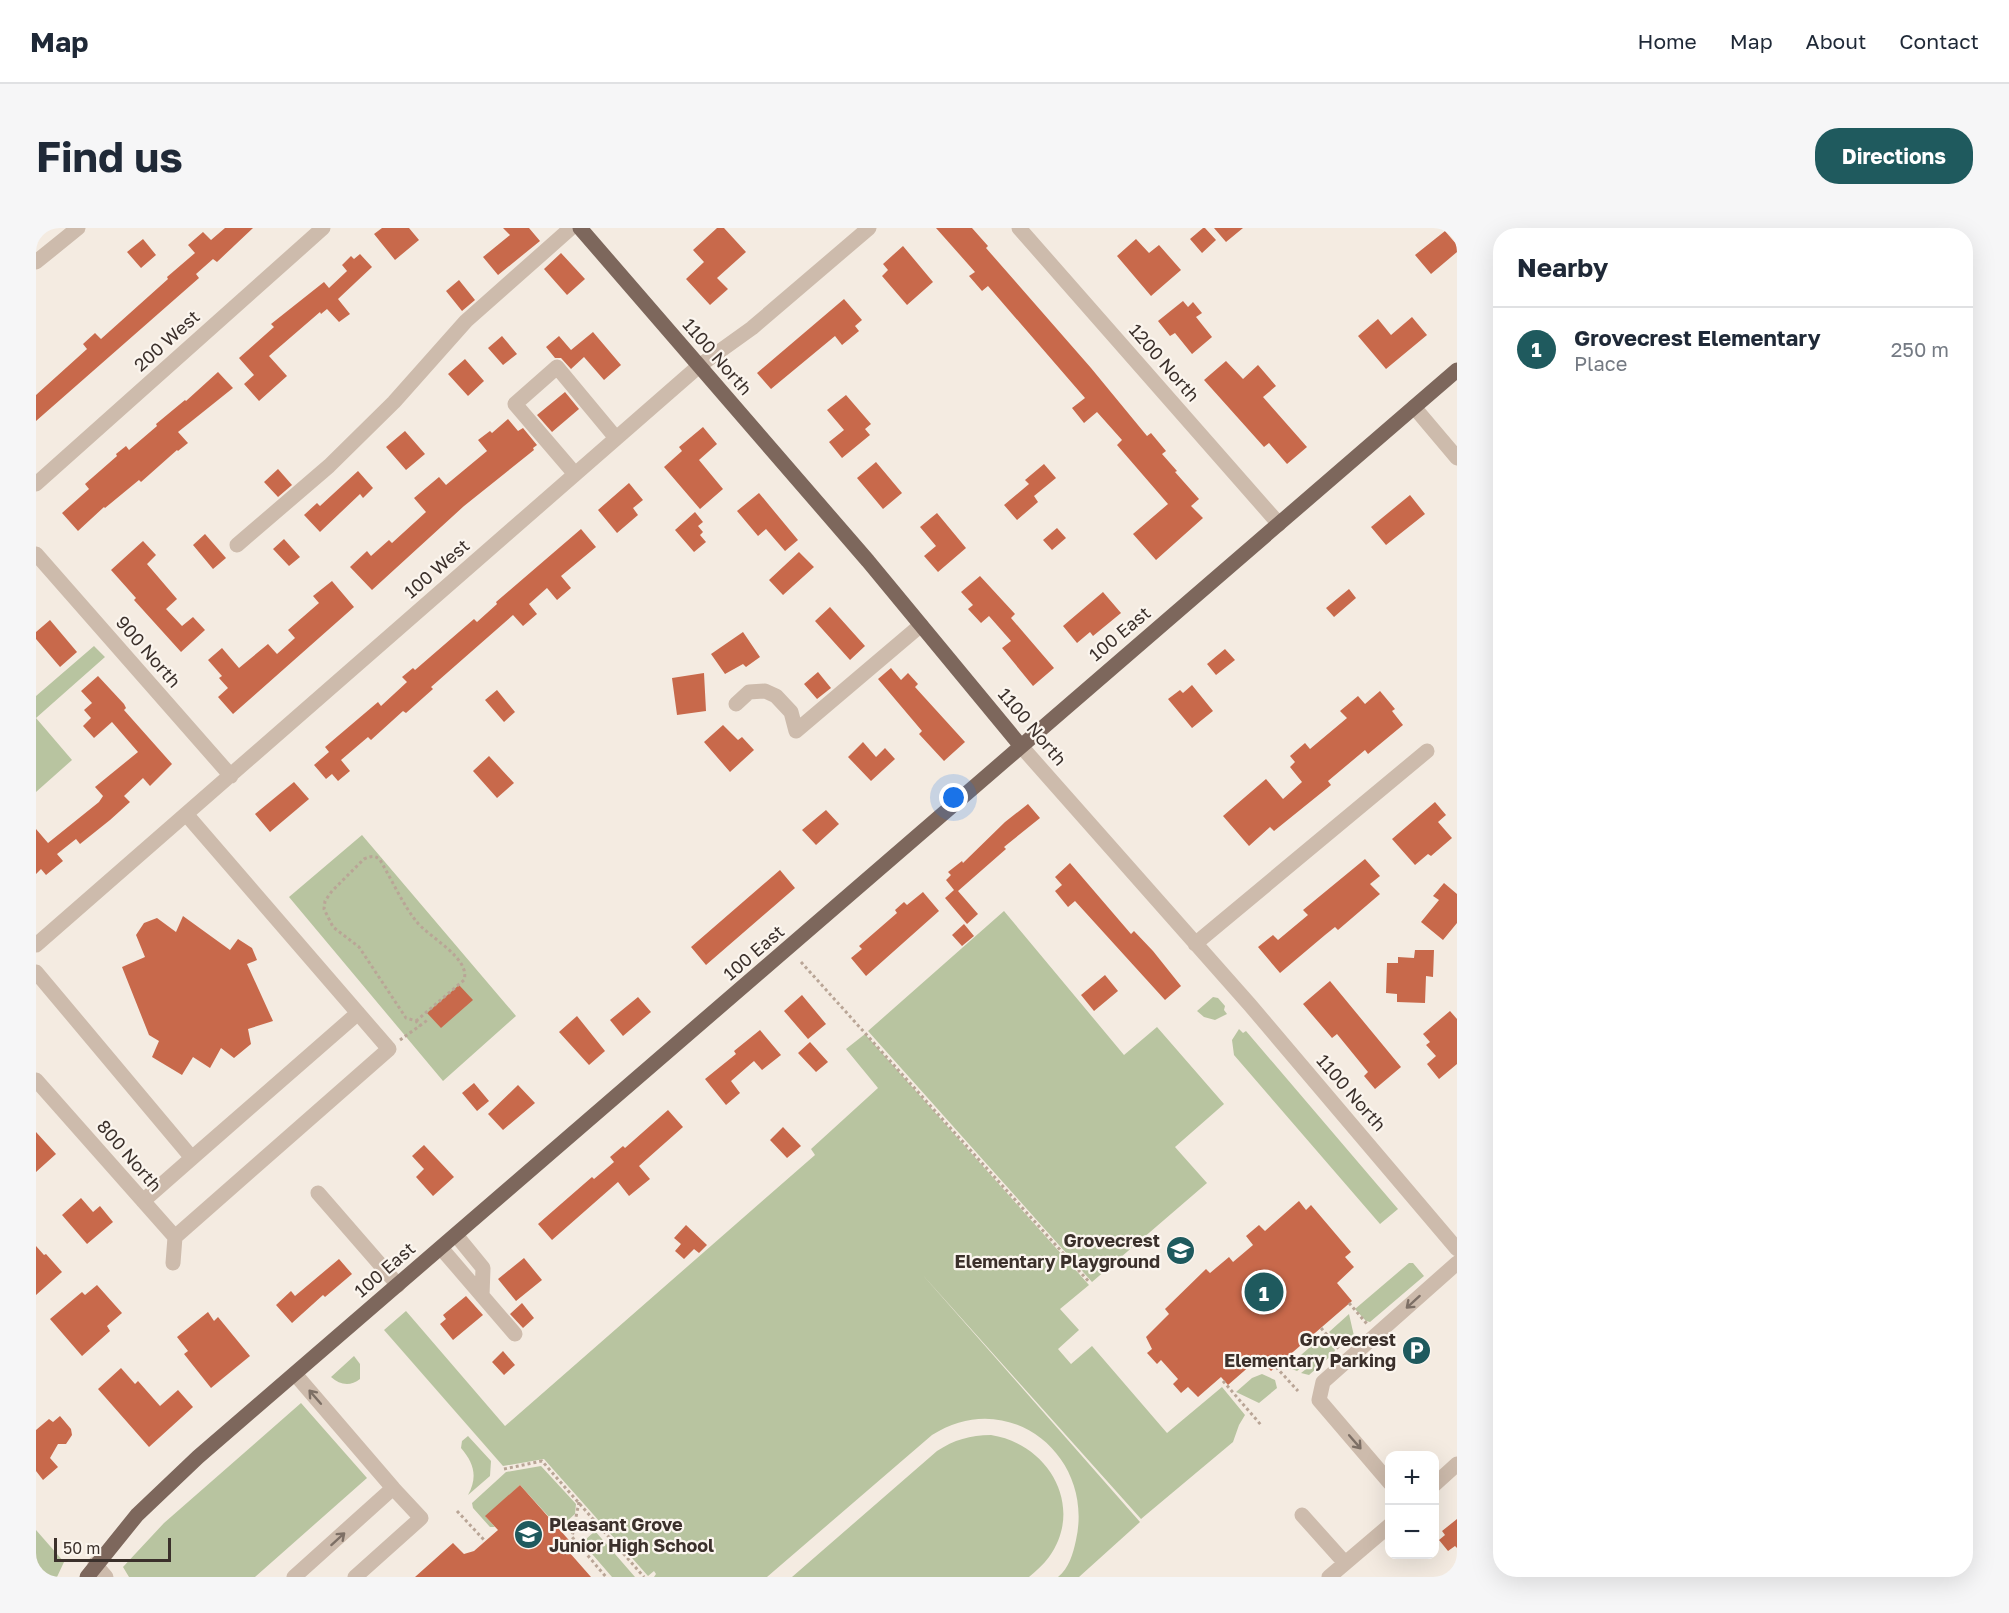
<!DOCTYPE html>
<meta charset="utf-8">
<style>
:root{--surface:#fff;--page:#f6f6f7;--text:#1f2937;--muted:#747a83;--line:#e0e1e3;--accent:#1f5a5e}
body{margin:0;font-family:"Golos Text",sans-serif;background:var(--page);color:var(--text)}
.controls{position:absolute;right:18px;bottom:18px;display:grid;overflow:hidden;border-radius:12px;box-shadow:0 6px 24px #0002}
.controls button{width:54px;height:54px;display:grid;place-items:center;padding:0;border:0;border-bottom:2px solid var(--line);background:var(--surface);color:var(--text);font:30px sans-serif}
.scale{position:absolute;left:18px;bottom:15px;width:117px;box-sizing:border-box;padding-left:6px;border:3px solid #3b302b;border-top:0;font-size:16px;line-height:21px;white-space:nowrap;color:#3b302b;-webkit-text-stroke:4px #fbf5ee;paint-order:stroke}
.you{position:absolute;left:918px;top:570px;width:21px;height:21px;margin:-15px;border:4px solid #fff;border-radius:50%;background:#1a73e8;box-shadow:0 0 0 9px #1a73e833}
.badge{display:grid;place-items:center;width:39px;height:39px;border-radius:50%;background:var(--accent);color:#fff;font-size:20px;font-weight:700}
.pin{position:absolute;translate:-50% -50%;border:3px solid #fff;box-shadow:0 2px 6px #0006}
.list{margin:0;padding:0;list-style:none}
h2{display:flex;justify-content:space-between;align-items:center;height:78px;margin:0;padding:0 24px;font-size:26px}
h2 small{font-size:20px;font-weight:400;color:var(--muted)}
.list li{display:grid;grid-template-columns:39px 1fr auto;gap:18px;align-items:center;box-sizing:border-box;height:84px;padding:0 24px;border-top:2px solid var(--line)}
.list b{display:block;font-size:22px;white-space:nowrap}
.list p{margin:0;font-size:20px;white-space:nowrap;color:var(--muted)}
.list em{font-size:20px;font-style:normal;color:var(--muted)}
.map{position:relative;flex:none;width:1421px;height:1349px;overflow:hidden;border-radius:24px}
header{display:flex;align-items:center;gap:36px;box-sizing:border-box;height:84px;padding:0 30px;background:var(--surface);border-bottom:2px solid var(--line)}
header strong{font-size:28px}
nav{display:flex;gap:33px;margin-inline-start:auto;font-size:21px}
.intro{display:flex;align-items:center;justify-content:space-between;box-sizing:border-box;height:144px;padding:0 36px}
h1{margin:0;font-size:42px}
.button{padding:15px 27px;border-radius:24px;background:var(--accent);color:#fff;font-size:21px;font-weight:700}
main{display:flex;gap:36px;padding:0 36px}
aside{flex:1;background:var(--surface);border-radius:24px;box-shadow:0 6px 24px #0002}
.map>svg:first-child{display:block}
</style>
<header>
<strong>Map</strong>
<nav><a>Home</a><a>Map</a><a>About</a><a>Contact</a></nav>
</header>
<div class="intro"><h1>Find us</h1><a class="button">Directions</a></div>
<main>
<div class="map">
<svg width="1421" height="1349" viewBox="0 0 1421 1349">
<rect width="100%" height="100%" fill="#f4ebe1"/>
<path fill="#b8c4a0" d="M58,418L69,429L0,490L36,532L0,564V468Z
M326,607L480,788L407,853L253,669Z
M968,683L1088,827L1121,799L1188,876L1139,919L1171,955L1056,1054L832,803Z
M1177,769L1182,770L1189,778L1188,782L1191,786L1179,792L1168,789L1161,783Z
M1203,801L1207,805L1210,803L1362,981L1344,996L1198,827L1196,812Z
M829,806L1053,1057L1024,1081L1043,1102L1022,1121L1035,1136L1056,1118L1131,1205L1186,1159L1209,1187L1203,1197L1197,1214L1105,1291L885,1045L1104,1294L1043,1349H1022C1033,1340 1037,1326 1040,1312C1059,1227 972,1158 896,1207L731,1349H618L620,1346L618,1343L612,1348L508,1231L467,1238L348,1102L370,1083L469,1198L779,927L775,921L842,860L810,821Z
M1373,1035H1377L1388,1048L1334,1094L1330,1093L1319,1081Z
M1313,1086L1318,1108L1306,1118L1293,1104Z
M1287,1108L1299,1122L1298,1125L1273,1147L1265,1145L1274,1138L1273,1133H1268L1267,1138L1261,1143L1251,1139Z
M318,1128L324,1136V1151C314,1159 304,1157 295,1149Z
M1226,1146L1239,1152L1241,1160L1223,1175L1200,1164L1216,1150Z
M265,1175L331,1250L219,1349H93L87,1339L128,1295Z
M955,1207C1013,1216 1049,1279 1013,1329C1007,1337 1000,1343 993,1349H756L901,1223C918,1212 934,1207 955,1207Z
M432,1208L455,1233L454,1248L432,1267C442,1249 438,1235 425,1220L426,1213Z
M505,1238L540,1276L539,1286L523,1300L484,1257L450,1289L459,1299H454L437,1280L436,1275L470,1244Z
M0,1302L28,1334L21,1349H0Z
M559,1303L599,1349H576L550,1319L549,1312Z"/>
<path fill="#c8694b" d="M189,0H217L181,34L177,31L160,46L163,50L0,193V167L51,121L47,116L59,105L65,111L132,51L131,49L159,25L152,17L167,4L175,12Z
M346,0H373L383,12L359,32L338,6Z
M467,0H493L504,13L462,47L447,29L474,7Z
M681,0H688L710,24L681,50L692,61L674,77L650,51L668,34L657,22Z
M900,0H936L952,18L950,20L1055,140L1111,208L1115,205L1130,223L1126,226L1141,243L1139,244L1163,271L1155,278L1167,290L1120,332L1097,306L1132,276L1081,217L1086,212L1061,184L1048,195L1036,180L1049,170L952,58L946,63L933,48L939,44Z
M1167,0H1169L1180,12L1166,25L1154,11Z
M1178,0H1207L1190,14Z
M1409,3L1421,17V24L1395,46L1379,27Z
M107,11L120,27L105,40L91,24Z
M1100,11L1113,25L1123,17L1145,42L1115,68L1081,28Z
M867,18L897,54L871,77L846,48L852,42L847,36Z
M525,25L549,51L531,67L508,41Z
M324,26L336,39L302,71L314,86L303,94L291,81L285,86L284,84L233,128L251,148L223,173L208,156L218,147L203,130L238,99L235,96L288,54L293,60L311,43L306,37L315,28L318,31Z
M423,52L439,72L426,83L410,63Z
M808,71L826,92L819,98L823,103L806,117L799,108L735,161L721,145Z
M1147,73L1152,79L1157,74L1166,85L1160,89L1176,109L1156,126L1139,105L1134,108L1122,93Z
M1376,89L1391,107L1350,141L1322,108L1342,91L1355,107Z
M557,104L585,137L568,152L548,129L535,141L525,130H519L510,119L523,108L535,122Z
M466,108L481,126L467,137L452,120Z
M429,131L448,153L432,168L412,146Z
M1190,133L1207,151L1222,137L1240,158L1227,169L1271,219L1251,236L1233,215L1228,219L1168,152Z
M182,144L197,160L142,204L152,215L142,223L141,222L105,254L103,252L69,280L68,279L42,303L26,285L53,261L49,256L81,228L80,226L90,218L93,222L121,198L120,196L149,172L150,173Z
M529,164L543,181L516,204L501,187Z
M810,167L835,196L829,201L834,207L806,230L793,214L808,202L791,182Z
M472,191L482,203L487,200L501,217L497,220L498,222L428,278L336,362L314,339L331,323L335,328L353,312L356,315L390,284L378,270L403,249L410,257L451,223L442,212L454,203L456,205Z
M667,199L681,216L663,232L687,261L664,281L628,239L646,223L643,219Z
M369,203L389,226L370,242L350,219Z
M840,234L866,265L847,281L821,250Z
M1008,236L1020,250L998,268L1002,274L981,292L968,277L993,256L989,252Z
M242,241L256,257L242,269L228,254Z
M322,243L337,260L327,270L324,266L284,304L268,287L281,275L284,278Z
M593,255L607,272L597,280L602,287L581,305L562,282Z
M723,265L762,312L749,323L730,301L722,308L701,283Z
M1374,267L1389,286L1350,317L1335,299Z
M659,284L667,294L662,298L667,304L664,307L670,314L658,324L639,302Z
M901,285L930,320L902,344L888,328L900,318L884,299Z
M1021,300L1030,310L1016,322L1007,312Z
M545,301L560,319L525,348L535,360L521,372L511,360L493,376L501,386L487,398L477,387L395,459L397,461L370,485L367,483L335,512L332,509L305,532L314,543L302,553L296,546L290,551L278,537L293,524L289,519L342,474L345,478L371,454L366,449L377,440L379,442L438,391L441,394L461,376L460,374Z
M169,306L190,330L177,341L157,317Z
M248,311L264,329L253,338L237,321Z
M107,313L120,327L111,336L141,371L130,381L146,398L157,389L169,402L145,424L98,372L100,370L75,342Z
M763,324L778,339L747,367L733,352Z
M944,348L979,386L975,390L1018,440L997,458L966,420L975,413L953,388L945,395L932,381L937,377L925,364Z
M296,353L318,379L197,486L182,469L192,460L183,450L186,448L172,432L186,420L203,440L232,416L241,426L259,410L252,402L283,375L277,368Z
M1313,361L1320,370L1298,389L1290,380Z
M1067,364L1085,385L1057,408L1054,404L1041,415L1027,398Z
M794,379L829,418L814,432L779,393Z
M14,392L41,424L24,439L0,411V404Z
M707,404L724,429L710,439L707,436L689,446L675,426Z
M1189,421L1199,432L1180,447L1171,436Z
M855,440L865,452L872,445L882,456L879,459L929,514L908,533L883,506L886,503L842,451Z
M782,444L795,460L781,471L768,456Z
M668,445L670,483L641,487L636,450Z
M62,448L88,476L90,480L88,482L136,536L114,558L107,550L88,568L94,574L74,592L44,616L40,611L21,626L27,633L10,647L5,641L0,646V601L12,615L63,574L67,568L59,559L102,524L76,494L58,510L47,498L55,490L48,482L56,475L45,463Z
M1156,457L1177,483L1156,500L1132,471L1144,462L1147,465Z
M461,462L479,484L468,494L449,472Z
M1344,463L1359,481L1356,483L1367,497L1332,526L1329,522L1292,553L1295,557L1238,603L1234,599L1213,618L1187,588L1230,551L1247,571L1266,554L1254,539L1259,534L1254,528L1269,515L1274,521L1311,490L1304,483L1322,468L1329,476Z
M687,497L702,512L706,509L718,522L694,544L668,514Z
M827,514L840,529L849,520L859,531L835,553L812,529Z
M453,528L478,555L461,570L437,543Z
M258,554L273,571L234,604L219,586Z
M1399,574L1410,587L1402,594L1416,610L1395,628L1392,626L1379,637L1356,611Z
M992,576L1004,590L968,619L970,621L922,663L942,686L931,696L909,670L918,662L910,652L915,647L912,644L926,633L927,635L969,594Z
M790,582L803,596L780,617L766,602Z
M1329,631L1344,648L1334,656L1344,666L1302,702L1299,699L1289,707L1244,745L1222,719L1237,707L1242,712L1272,687L1267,682Z
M1034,635L1095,706L1098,703L1117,723L1145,758L1129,772L1039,673L1032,679L1019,663L1026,657L1019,649Z
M744,642L759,660L670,737L655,719Z
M1408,655L1421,666V695L1407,712L1385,694L1403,672L1397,668Z
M887,664L903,683L830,748L815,730L826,721L823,718L861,685L859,682L868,674L871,677Z
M147,688L194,722L202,711L216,720L221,732L211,736L237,793L212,801L215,816L198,830L185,820L174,840L157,829L146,847L116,829L123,813L113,807L86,739L109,729L100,707L108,695L121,690L140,704Z
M928,696L938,708L926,718L916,707Z
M1379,722H1398L1397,749L1390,748L1389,775L1361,774V766L1350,765L1351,735H1362V729L1378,730Z
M1069,747L1082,763L1058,783L1045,767Z
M1294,753L1365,839L1339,861L1328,848L1332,844L1301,806L1296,810L1267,776Z
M423,757L437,772L405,800L391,785Z
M766,767L790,796L772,811L748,783Z
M602,769L615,784L587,808L574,792Z
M1414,783L1421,791V836L1403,851L1391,836L1400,828L1390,817L1394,814L1387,806Z
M541,788L569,823L553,837L523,804Z
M724,802L745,827L726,842L718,833L695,853L704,865L690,877L669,851L700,826L698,823Z
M774,814L792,834L780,844L762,825Z
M438,855L453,873L441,883L426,865Z
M482,857L499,875L467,902L452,886Z
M632,882L647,899L603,938L614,951L593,968L582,954L516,1012L502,996L556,949L558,951L578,934L574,929L587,918L589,920Z
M747,899L765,918L751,930L734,912Z
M0,904L20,926L0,944Z
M388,917L418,949L397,968L380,949L388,941L376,928Z
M45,970L57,984L64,978L77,994L51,1016L26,987Z
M1263,973L1270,982L1275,977L1315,1024L1309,1029L1318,1039L1301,1055L1316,1073L1235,1143L1223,1130L1192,1157L1185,1149L1162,1169L1152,1159L1145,1165L1137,1156L1142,1151L1125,1132L1121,1136L1111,1125L1116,1121L1110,1109L1133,1086L1129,1081L1170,1041L1174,1045L1193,1029L1197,1034L1217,1017L1210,1008L1223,997L1229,1003Z
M650,997L671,1017L663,1025L658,1021L648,1031L639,1023L645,1016L638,1010Z
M0,1018L8,1027L10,1026L26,1044L0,1067Z
M488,1030L506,1052L480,1073L462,1051Z
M303,1031L316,1046L289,1069L287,1067L256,1095L240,1077L255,1063L259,1068Z
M61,1057L86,1085L71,1098L74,1103L46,1128L14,1091L46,1064L49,1067Z
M430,1068L447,1087L417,1112L404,1096L410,1091L407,1087Z
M486,1075L498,1090L487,1100L474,1086Z
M172,1084L178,1093L182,1089L214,1128L175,1160L148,1126L152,1123L141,1109Z
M467,1123L479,1137L468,1147L456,1134Z
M85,1140L99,1156L102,1153L124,1178L142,1162L157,1179L113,1219L62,1161Z
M24,1188L35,1201L36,1207L30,1216H22L14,1230L22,1239L7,1252L0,1243V1202L13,1191L17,1194Z
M484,1257L539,1319L533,1324L555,1349H379L417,1315L428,1326L438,1323L462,1302L449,1288Z
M1421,1291V1320L1419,1318L1412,1323L1403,1312L1409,1307L1406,1303Z"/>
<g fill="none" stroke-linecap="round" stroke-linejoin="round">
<path stroke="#b9a596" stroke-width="3" stroke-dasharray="3 3" stroke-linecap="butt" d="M765,734L1054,1055
M380,793L428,752C435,730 392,709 380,693C366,675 356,652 344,632C339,627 335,628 328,631L296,663L289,673L288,681L297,699L323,719L370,790L380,793L384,798
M364,812L393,791
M1313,1075L1331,1096
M1285,1100L1303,1121
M1240,1139L1262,1163
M1187,1153L1225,1197
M468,1241L506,1233L608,1349
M543,1274L536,1309L570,1349
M421,1283L449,1313"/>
<path stroke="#cdbbac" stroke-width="15" d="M983,0L1243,296
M0,34L42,0
M1378,179L1421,230
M539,246L479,176L521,139L580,210
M0,256L287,0
M201,317L293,238L358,174L430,93L535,0
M0,326L195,548
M700,476L713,464L729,463L740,468L755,484L760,503L885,397
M984,517L1214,777L1421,1021
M1159,716L1391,523
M0,717L663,138L716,100L833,0
M0,744L156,930L107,973
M0,852L139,1009L137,1035
M156,930L322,785
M282,965L362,1057
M420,1007L447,1040L446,1068
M139,1009L353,821L150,586
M405,1020L479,1106
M1354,1255L1283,1172L1287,1154L1421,1035
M1398,1257L1421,1236
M1266,1287L1309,1335
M59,1336L70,1349
M258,1349L357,1260L259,1146
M319,1349L385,1290L357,1260
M1293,1349L1354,1297"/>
<path stroke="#7d675c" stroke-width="15" d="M544,0L832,333L984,517
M51,1349L101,1287L162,1229L1421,142"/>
</g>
<defs><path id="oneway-shaft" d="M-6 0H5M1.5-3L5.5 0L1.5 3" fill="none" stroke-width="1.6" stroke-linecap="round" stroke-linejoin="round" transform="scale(1.5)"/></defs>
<g stroke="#7d6f65">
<use href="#oneway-shaft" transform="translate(1377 1074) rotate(138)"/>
<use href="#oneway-shaft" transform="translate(279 1169) rotate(-131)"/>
<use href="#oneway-shaft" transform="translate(1319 1214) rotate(49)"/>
<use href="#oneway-shaft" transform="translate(302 1311) rotate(-42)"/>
</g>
<defs>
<symbol id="school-disc" viewBox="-11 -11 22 22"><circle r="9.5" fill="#1f5a5e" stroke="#fbf5ee"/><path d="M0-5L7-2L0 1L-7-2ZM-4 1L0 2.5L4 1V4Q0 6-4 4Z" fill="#fff"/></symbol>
<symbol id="parking-disc" viewBox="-11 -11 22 22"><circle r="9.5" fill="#1f5a5e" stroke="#fbf5ee"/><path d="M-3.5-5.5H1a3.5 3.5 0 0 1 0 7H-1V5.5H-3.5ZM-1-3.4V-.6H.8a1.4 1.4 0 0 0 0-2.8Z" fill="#fff"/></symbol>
</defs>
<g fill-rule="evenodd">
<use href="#school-disc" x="1128" y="1006" width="33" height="33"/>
<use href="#parking-disc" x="1364" y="1106" width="33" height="33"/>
<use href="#school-disc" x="476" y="1290" width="33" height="33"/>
</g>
<g text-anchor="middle" stroke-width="4.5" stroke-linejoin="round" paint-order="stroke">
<g font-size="18" fill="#3b302b" stroke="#fbf5ee">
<text transform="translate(131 113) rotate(-42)" y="6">200 West</text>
<text transform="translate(681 129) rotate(49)" y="6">1100 North</text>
<text transform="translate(1128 135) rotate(49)" y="6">1200 North</text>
<text transform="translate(401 341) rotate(-41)" y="6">100 West</text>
<text transform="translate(1084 406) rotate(-40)" y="6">100 East</text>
<text transform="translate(112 424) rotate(49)" y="6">900 North</text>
<text transform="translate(996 499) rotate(50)" y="6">1100 North</text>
<text transform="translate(718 725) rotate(-41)" y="6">100 East</text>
<text transform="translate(1315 865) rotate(49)" y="6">1100 North</text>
<text transform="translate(93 928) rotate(49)" y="6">800 North</text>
<text transform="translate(349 1042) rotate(-41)" y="6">100 East</text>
</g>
<g font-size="18" font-weight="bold" fill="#3b302b" stroke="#fbf5ee" text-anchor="end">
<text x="1124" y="1019">Grovecrest<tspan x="1124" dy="21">Elementary Playground</tspan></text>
<text x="1360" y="1118">Grovecrest<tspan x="1360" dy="21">Elementary Parking</tspan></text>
<text x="513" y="1303" text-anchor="start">Pleasant Grove<tspan x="513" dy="21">Junior High School</tspan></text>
</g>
</g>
</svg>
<div class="controls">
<button>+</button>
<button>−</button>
</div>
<div class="scale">50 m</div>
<div class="you"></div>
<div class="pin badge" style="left:1228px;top:1064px">1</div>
</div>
<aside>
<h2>Nearby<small></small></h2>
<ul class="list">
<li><span class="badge">1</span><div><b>Grovecrest Elementary</b><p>Place</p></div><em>250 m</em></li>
</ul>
</aside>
</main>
